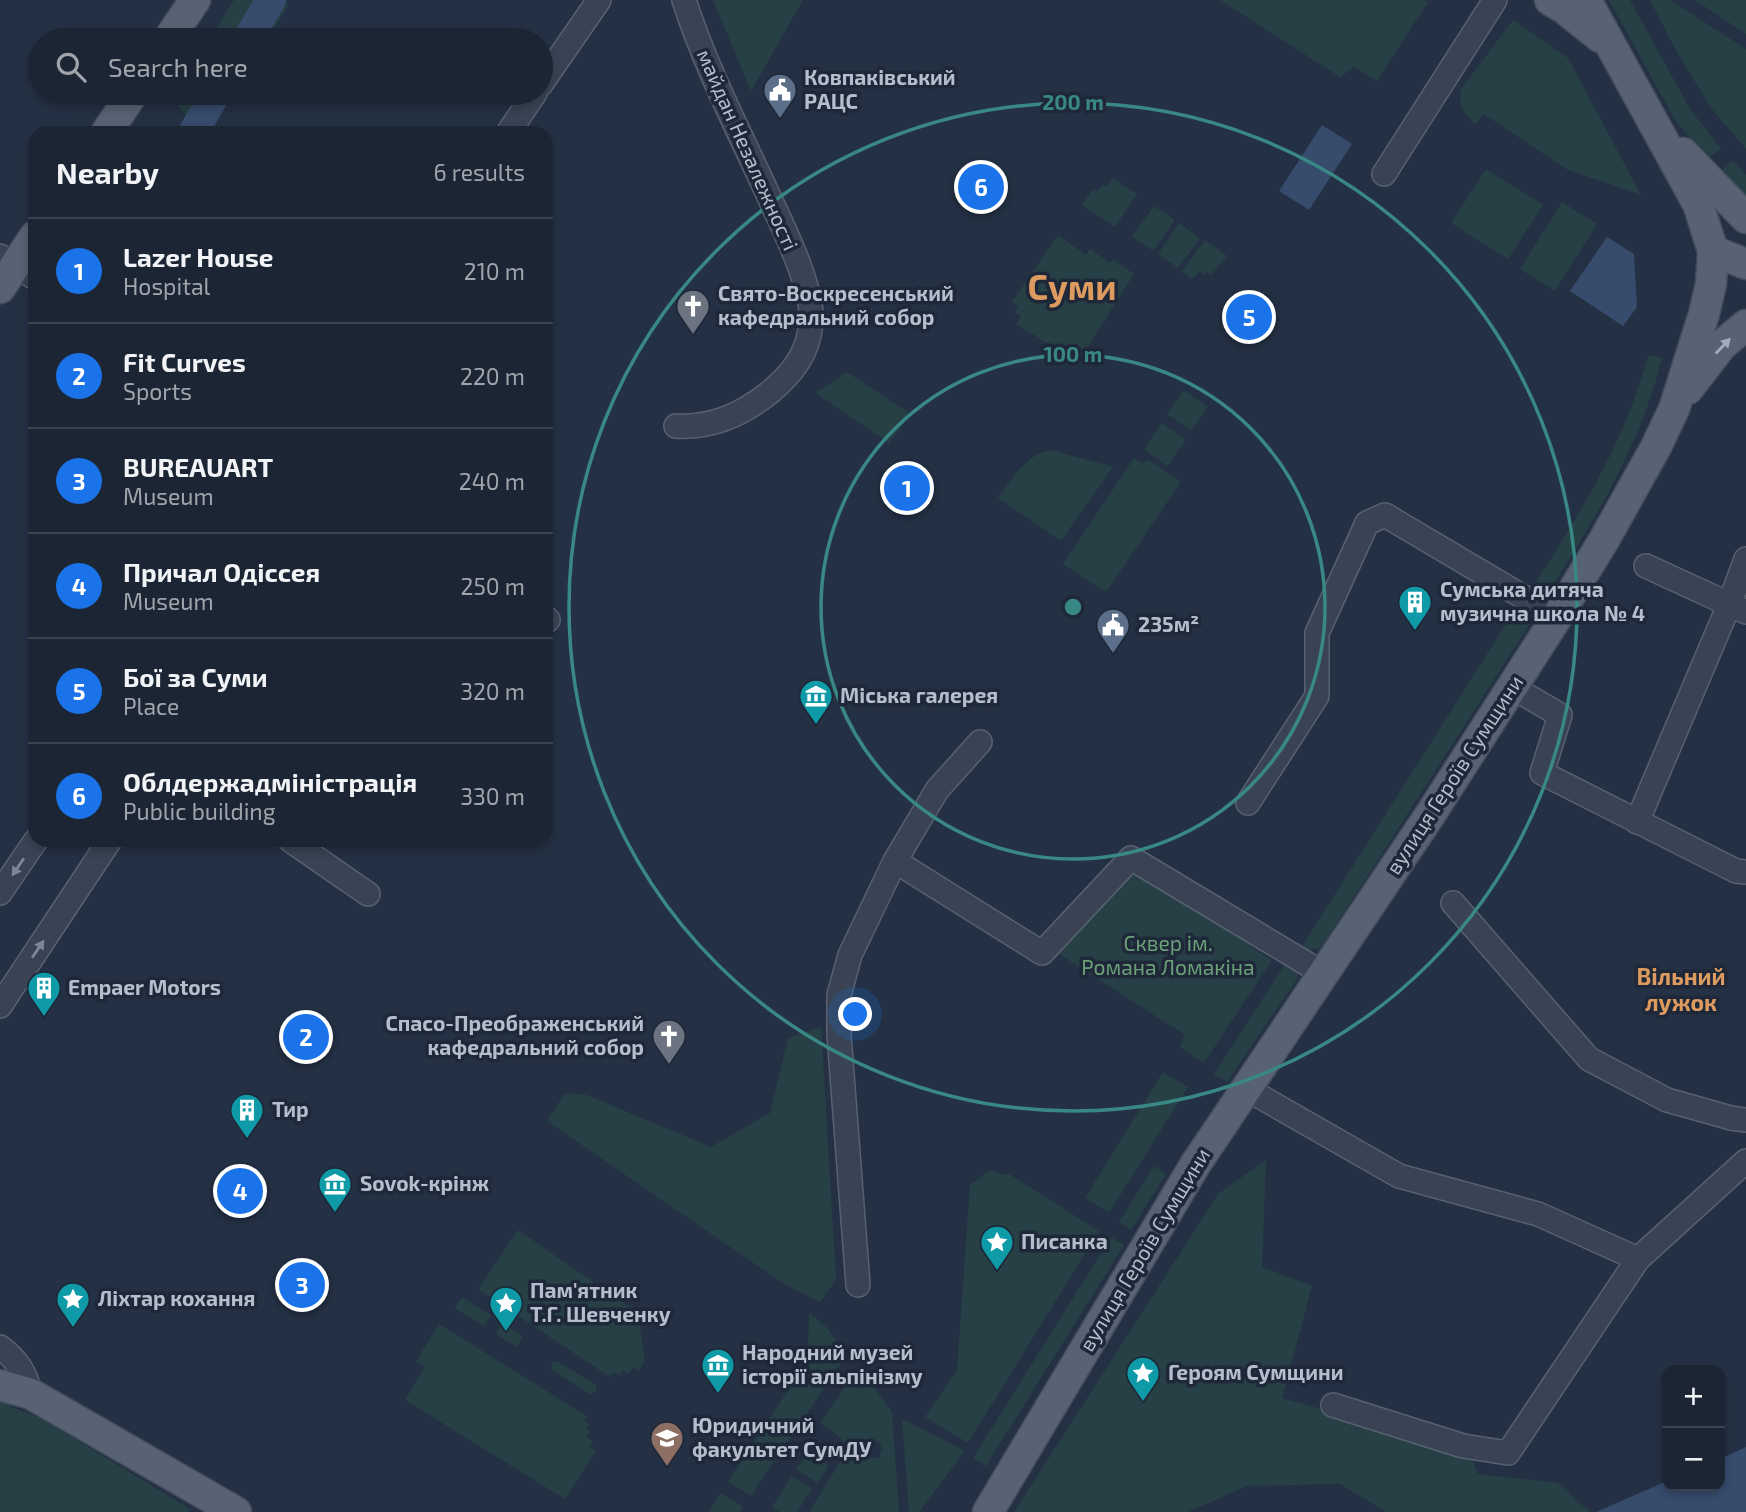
<!DOCTYPE html>
<meta charset="utf-8">
<style>
:root{--surface:#1b2533;--page:#242d3b;--text:#f1f3f6;--muted:#a0a5ac;--line:#39424e;--accent:#1a73e8}
body{margin:0;font-family:"Exo 2",sans-serif;background:var(--page);color:var(--text)}
.controls{position:absolute;right:21px;bottom:21px;display:grid;overflow:hidden;border-radius:14px;box-shadow:0 4px 10px #0003}
.controls button{width:63px;height:63px;display:grid;place-items:center;padding:0;border:0;border-bottom:2px solid var(--line);background:var(--surface);color:var(--text);font:35px sans-serif}
.you{position:absolute;left:856px;top:1015px;width:24px;height:24px;margin:-18px;border:5px solid #fff;border-radius:50%;background:#1a73e8;box-shadow:0 0 0 10px #1a73e833}
.badge{display:grid;place-items:center;width:46px;height:46px;border-radius:50%;background:var(--accent);color:#fff;font-size:23px;font-weight:700}
.pin{position:absolute;translate:-50% -50%;border:4px solid #fff;box-shadow:0 2px 7px #0006}
.list{margin:0;padding:0;list-style:none}
h2{display:flex;justify-content:space-between;align-items:center;height:91px;margin:0;padding:0 28px;font-size:30px}
h2 small{font-size:23px;font-weight:400;color:var(--muted)}
.list li{display:grid;grid-template-columns:46px 1fr auto;gap:21px;align-items:center;box-sizing:border-box;height:105px;padding:0 28px;border-top:2px solid var(--line)}
.list b{display:block;font-size:26px;white-space:nowrap}
.list p{margin:0;font-size:23px;white-space:nowrap;color:var(--muted)}
.list em{font-size:23px;font-style:normal;color:var(--muted)}
.icon{flex:none;width:38px;height:38px;fill:none;stroke:currentColor;stroke-width:2;stroke-linecap:round;stroke-linejoin:round}
.map{position:relative;flex:none;width:1746px;height:1512px;overflow:hidden}
.search{position:absolute;background:var(--surface);box-shadow:0 4px 10px #0003;left:28px;top:28px;width:525px;height:77px;display:flex;align-items:center;gap:18px;box-sizing:border-box;padding:0 24px;border-radius:38px;color:var(--muted);font-size:26px}
.panel{position:absolute;background:var(--surface);box-shadow:0 4px 10px #0003;left:28px;top:126px;width:525px;height:721px;border-radius:21px}
.map>svg:first-child{display:block}
</style>
<div class="map">
<svg width="1746" height="1512" viewBox="0 0 1746 1512">
<rect width="100%" height="100%" fill="#243144"/>
<path fill="#264045" fill-rule="evenodd" d="M234,0H286L288,6L266,40H209Z
M713,0H803L751,91Z
M1220,0H1424L1428,2L1377,81L1354,67L1340,77Z
M1609,0H1630L1690,109L1721,149L1706,160L1674,118Z
M1650,0H1670L1746,49V149L1711,108L1675,49Z
M1695,0H1746V34Z
M1513,20L1568,58L1641,195L1566,169L1484,114L1475,124C1463,112 1458,106 1461,89Z
M177,93H231L205,133H200L173,99Z
M1733,161L1746,175V203L1718,173Z
M1486,169L1543,205L1508,259L1451,223Z
M1112,178L1137,194L1115,227L1082,205L1093,189L1097,192L1102,185L1106,187Z
M1562,202L1597,224L1555,291L1520,269Z
M1154,206L1175,220L1153,251L1132,236Z
M1179,223L1200,238L1178,268L1158,254Z
M1058,235L1086,255L1090,249L1110,263L1113,259L1134,274L1078,362L1016,324L1021,316L1015,312L1019,306L1012,302Z
M1205,240L1227,256L1211,275L1207,271L1204,275L1199,271L1193,279L1182,271Z
M1648,355L1662,358C1641,444 1595,520 1547,594L1534,585C1580,514 1627,438 1648,355Z
M847,372L911,414L889,443L816,393Z
M1184,390L1208,407L1191,431L1167,414Z
M1162,423L1186,440L1167,466L1144,449Z
M1051,450L1113,467L1061,541L998,498C1014,477 1025,455 1051,450Z
M1134,458L1143,464L1147,459L1181,482L1106,592L1063,564Z
M1518,605L1535,616L1321,948L1309,950L1301,948Z
M1136,874L1251,943L1250,946L1272,960L1204,1063L1180,1047L1185,1035L1056,952L1125,880Z
M1287,961L1297,967L1298,978L1227,1082L1214,1074Z
M821,1027L836,1280L820,1302L781,1282L547,1121L565,1093L587,1095L711,1147L770,1113L788,1038Z
M1163,1072L1188,1087L1109,1213L1085,1198Z
M1266,1160L1262,1267L1312,1286L1282,1398L1468,1450L1478,1474L1558,1483L1590,1512H1386L1340,1484L1247,1486L1188,1512H1014L1218,1194Z
M1154,1166L1166,1174L1131,1230L1119,1222Z
M990,1170L1002,1175L1009,1174L1099,1231L968,1443L925,1417L957,1370L970,1185Z
M518,1230L644,1317L640,1328L645,1361L638,1371L633,1367L628,1374L623,1370L619,1376L614,1372L610,1377L478,1289Z
M1111,1237L1124,1245L986,1466L973,1458Z
M462,1297L491,1315L484,1326L455,1308Z
M809,1313C829,1327 835,1336 845,1358L759,1483L752,1496L728,1482L798,1375L808,1346Z
M503,1323L523,1336L517,1347L496,1334Z
M439,1324L587,1416L584,1421L589,1424L586,1429L590,1431L587,1437L593,1441L590,1447L596,1451L565,1499L405,1400L425,1367L416,1361Z
M557,1361L596,1385L597,1392L590,1394L552,1370L551,1363Z
M864,1373L892,1412L899,1512H809L845,1454C849,1439 831,1431 820,1423L847,1384ZM853,1441H879L882,1449L879,1458H853Z
M0,1396L9,1401L11,1407L53,1423L57,1428L190,1509L188,1512H0Z
M902,1419L965,1451L919,1512H909Z
M809,1453L829,1466L817,1483L796,1469Z
M792,1476L812,1489L797,1512H780L772,1507Z
M721,1493L743,1507L740,1512H708Z"/>
<path fill="#374b6c" d="M1322,125L1352,144L1309,210L1279,191Z
M1607,237L1634,254L1637,307L1623,326L1570,291Z
M1746,1447V1512H1596L1667,1481V1486H1720V1459Z"/>
<g fill="none" stroke-linecap="round" stroke-linejoin="round">
<path stroke="#374b6c" stroke-width="30" d="M247,40L271,0
M193,133L216,93"/>
<defs>
<path id="minor" d="M541,84L599,0
M508,133L535,93
M1384,174L1495,0
M0,256L35,278
M676,426C712,428 741,415 769,393C792,374 809,353 811,322C814,290 785,231 771,201C741,135 706,69 684,0
M1646,566L1746,612
M546,618L548,620
M1512,687L1560,715L1542,773L1736,871L1746,872
M1248,803L1317,696V633L1367,523L1385,515L1557,617
M1637,822L1729,605L1746,559
M290,840L368,894
M895,861L1042,953L1131,858L1324,974
M0,893L36,840
M1453,903L1589,1059L1667,1100L1731,1118L1746,1120
M0,1006L110,840
M1247,1089L1399,1176L1538,1214L1638,1259
M858,1285L839,1035V995L850,955L895,861L937,790L980,742
M0,1347C18,1360 25,1373 31,1394
M1333,1405L1463,1446L1508,1453L1638,1259L1746,1161"/>
<path id="major" d="M1550,0L1565,9L1600,37
M168,40L195,0
M106,133L133,93
M1683,153L1746,218
M1713,251L1746,264
M0,288L35,236
M1688,389L1722,345L1746,325
M0,1385L31,1394L236,1512
M988,1512L1195,1165L1430,815L1557,617L1604,540L1656,447L1674,409L1704,314L1711,284L1713,251L1698,204L1586,0"/>
</defs>
<use href="#minor" stroke="#576170" stroke-width="26"/>
<use href="#major" stroke="#434c5c" stroke-width="33"/>
<use href="#minor" stroke="#394353" stroke-width="23"/>
<use href="#major" stroke="#576273" stroke-width="30"/>
</g>
<defs><path id="oneway-solid" d="M-6-.8H1V-3.2L6.5 0L1 3.2V.8H-6Z" transform="scale(1.75)"/></defs>
<use fill="#a3acbb" href="#oneway-solid" transform="translate(1723 346) rotate(-46)"/>
<g fill="#7e8796">
<use href="#oneway-solid" transform="translate(18 867) rotate(124)"/>
<use href="#oneway-solid" transform="translate(38 949) rotate(-56)"/>
</g>
<g fill="none" stroke="#398886" stroke-width="3.5">
<circle cx="1073" cy="607" r="252"/>
<circle cx="1073" cy="607" r="504"/>
</g>
<defs>
<symbol id="civic-pin" viewBox="-11 -11 22 30"><path d="M0 17L-7.5 6A9.5 9.5 0 1 1 7.5 6Z" fill="#5c6f8a" stroke="#1e2838"/><path d="M-.6-6.5H3V-4.5H.6V-3L4-1V1h2V6H-6V1h2V-1L-.6-3ZM-1.2 2.5V6h2.4V2.5Z" fill="#fff"/></symbol>
<symbol id="church-pin" viewBox="-11 -11 22 30"><path d="M0 17L-7.5 6A9.5 9.5 0 1 1 7.5 6Z" fill="#6b7280" stroke="#1e2838"/><path d="M-1.2-6h2.4v3.5h3.3v2.4h-3.3V6h-2.4V-.1h-3.3v-2.4h3.3Z" fill="#fff"/></symbol>
<symbol id="building-pin" viewBox="-11 -11 22 30"><path d="M0 17L-7.5 6A9.5 9.5 0 1 1 7.5 6Z" fill="#0f9aa8" stroke="#1e2838"/><path d="M-4-6H4V6H1V3H-1V6H-4ZM-2.5-4.3h1.7v1.8h-1.7ZM.8-4.3h1.7v1.8H.8ZM-2.5-1h1.7V.8h-1.7ZM.8-1h1.7V.8H.8Z" fill="#fff"/></symbol>
<symbol id="museum-pin" viewBox="-11 -11 22 30"><path d="M0 17L-7.5 6A9.5 9.5 0 1 1 7.5 6Z" fill="#0f9aa8" stroke="#1e2838"/><path d="M0-6L6-3V-2H-6V-3ZM-5-1h2V3h-2ZM-1-1h2V3h-2ZM3-1h2V3H3ZM-6 4H6V6H-6Z" fill="#fff"/></symbol>
<symbol id="sight-pin" viewBox="-11 -11 22 30"><path d="M0 17L-7.5 6A9.5 9.5 0 1 1 7.5 6Z" fill="#0f9aa8" stroke="#1e2838"/><path d="M0-6L1.8-2.2L6-1.7L2.9 1.2L3.7 5.4L0 3.3L-3.7 5.4L-2.9 1.2L-6-1.7L-1.8-2.2Z" fill="#fff"/></symbol>
<symbol id="university-pin" viewBox="-11 -11 22 30"><path d="M0 17L-7.5 6A9.5 9.5 0 1 1 7.5 6Z" fill="#8d6e63" stroke="#1e2838"/><path d="M0-5L7-2L0 1L-7-2ZM-4 1L0 2.5L4 1V4Q0 6-4 4Z" fill="#fff"/></symbol>
</defs>
<g fill-rule="evenodd">
<use href="#civic-pin" x="761" y="71" width="38" height="52"/>
<use href="#church-pin" x="674" y="287" width="38" height="52"/>
<use href="#building-pin" x="1396" y="583" width="38" height="52"/>
<use href="#civic-pin" x="1094" y="606" width="38" height="52"/>
<use href="#museum-pin" x="797" y="677" width="38" height="52"/>
<use href="#building-pin" x="25" y="969" width="38" height="52"/>
<use href="#church-pin" x="650" y="1017" width="38" height="52"/>
<use href="#building-pin" x="228" y="1091" width="38" height="52"/>
<use href="#museum-pin" x="316" y="1165" width="38" height="52"/>
<use href="#sight-pin" x="978" y="1223" width="38" height="52"/>
<use href="#sight-pin" x="54" y="1280" width="38" height="52"/>
<use href="#sight-pin" x="487" y="1284" width="38" height="52"/>
<use href="#museum-pin" x="699" y="1346" width="38" height="52"/>
<use href="#sight-pin" x="1124" y="1354" width="38" height="52"/>
<use href="#university-pin" x="648" y="1419" width="38" height="52"/>
</g>
<g text-anchor="middle" stroke-width="7" stroke-linejoin="round" paint-order="stroke">
<g font-size="21" font-weight="bold" fill="#b6becd" stroke="#1e2838" text-anchor="start">
<text x="804" y="85">Ковпаківський<tspan x="804" dy="24">РАЦС</tspan></text>
<text x="718" y="301">Свято-Воскресенський<tspan x="718" dy="24">кафедральний собор</tspan></text>
<text x="1440" y="597">Сумська дитяча<tspan x="1440" dy="24">музична школа № 4</tspan></text>
<text x="1138" y="632">235м²</text>
<text x="840" y="703">Міська галерея</text>
<text x="68" y="995">Empaer Motors</text>
<text x="644" y="1031" text-anchor="end">Спасо-Преображенський<tspan x="644" dy="24">кафедральний собор</tspan></text>
<text x="272" y="1117">Тир</text>
<text x="360" y="1191">Sovok-крінж</text>
<text x="1021" y="1249">Писанка</text>
<text x="530" y="1298">Пам'ятник<tspan x="530" dy="24">Т.Г. Шевченку</tspan></text>
<text x="98" y="1306">Ліхтар кохання</text>
<text x="742" y="1360">Народний музей<tspan x="742" dy="24">історії альпінізму</tspan></text>
<text x="1168" y="1380">Героям Сумщини</text>
<text x="692" y="1433">Юридичний<tspan x="692" dy="24">факультет СумДУ</tspan></text>
</g>
<g font-size="21" fill="#b6becd" stroke="#1e2838">
<text transform="translate(747 150) rotate(66)" y="7">майдан Незалежності</text>
<text transform="translate(1455 775) rotate(-57)" y="7">вулиця Героїв Сумщини</text>
<text transform="translate(1145 1250) rotate(-59)" y="7">вулиця Героїв Сумщини</text>
</g>
<g font-size="21" fill="#6ba079" stroke="#1e2838">
<text x="1168" y="951">Сквер ім.<tspan x="1168" dy="24">Романа Ломакіна</tspan></text>
</g>
<g font-size="23" font-weight="bold" fill="#de9b60" stroke="#1e2838">
<text x="1681" y="985">Вільний<tspan x="1681" dy="26">лужок</tspan></text>
</g>
<g font-size="35" font-weight="bold" fill="#de9b60" stroke="#1e2838">
<text x="1072" y="300">Суми</text>
</g>
</g>
<circle cx="1073" cy="607" r="10" fill="#398886" stroke="#1e2838" stroke-width="3.5"/>
<g font-size="21" text-anchor="middle" font-weight="bold" fill="#398886" stroke="#1e2838" stroke-width="7" stroke-linejoin="round" paint-order="stroke">
<text x="1073" y="110">200 m</text>
<text x="1073" y="362">100 m</text>
</g>
</svg>
<div class="controls">
<button>+</button>
<button>−</button>
</div>
<div class="you"></div>
<div class="pin badge" style="left:907px;top:488px">1</div>
<div class="pin badge" style="left:306px;top:1037px">2</div>
<div class="pin badge" style="left:302px;top:1285px">3</div>
<div class="pin badge" style="left:240px;top:1191px">4</div>
<div class="pin badge" style="left:1249px;top:317px">5</div>
<div class="pin badge" style="left:981px;top:187px">6</div>
<div class="search"><svg class="icon" aria-label="search" viewBox="0 0 24 24"><circle cx="10" cy="10" r="6"/><path d="M15 15l6 6"/></svg>Search here</div>
<section class="panel">
<h2>Nearby<small>6 results</small></h2>
<ul class="list">
<li><span class="badge">1</span><div><b>Lazer House</b><p>Hospital</p></div><em>210 m</em></li>
<li><span class="badge">2</span><div><b>Fit Curves</b><p>Sports</p></div><em>220 m</em></li>
<li><span class="badge">3</span><div><b>BUREAUART</b><p>Museum</p></div><em>240 m</em></li>
<li><span class="badge">4</span><div><b>Причал Одіссея</b><p>Museum</p></div><em>250 m</em></li>
<li><span class="badge">5</span><div><b>Бої за Суми</b><p>Place</p></div><em>320 m</em></li>
<li><span class="badge">6</span><div><b>Облдержадміністрація</b><p>Public building</p></div><em>330 m</em></li>
</ul>
</section>
</div>
